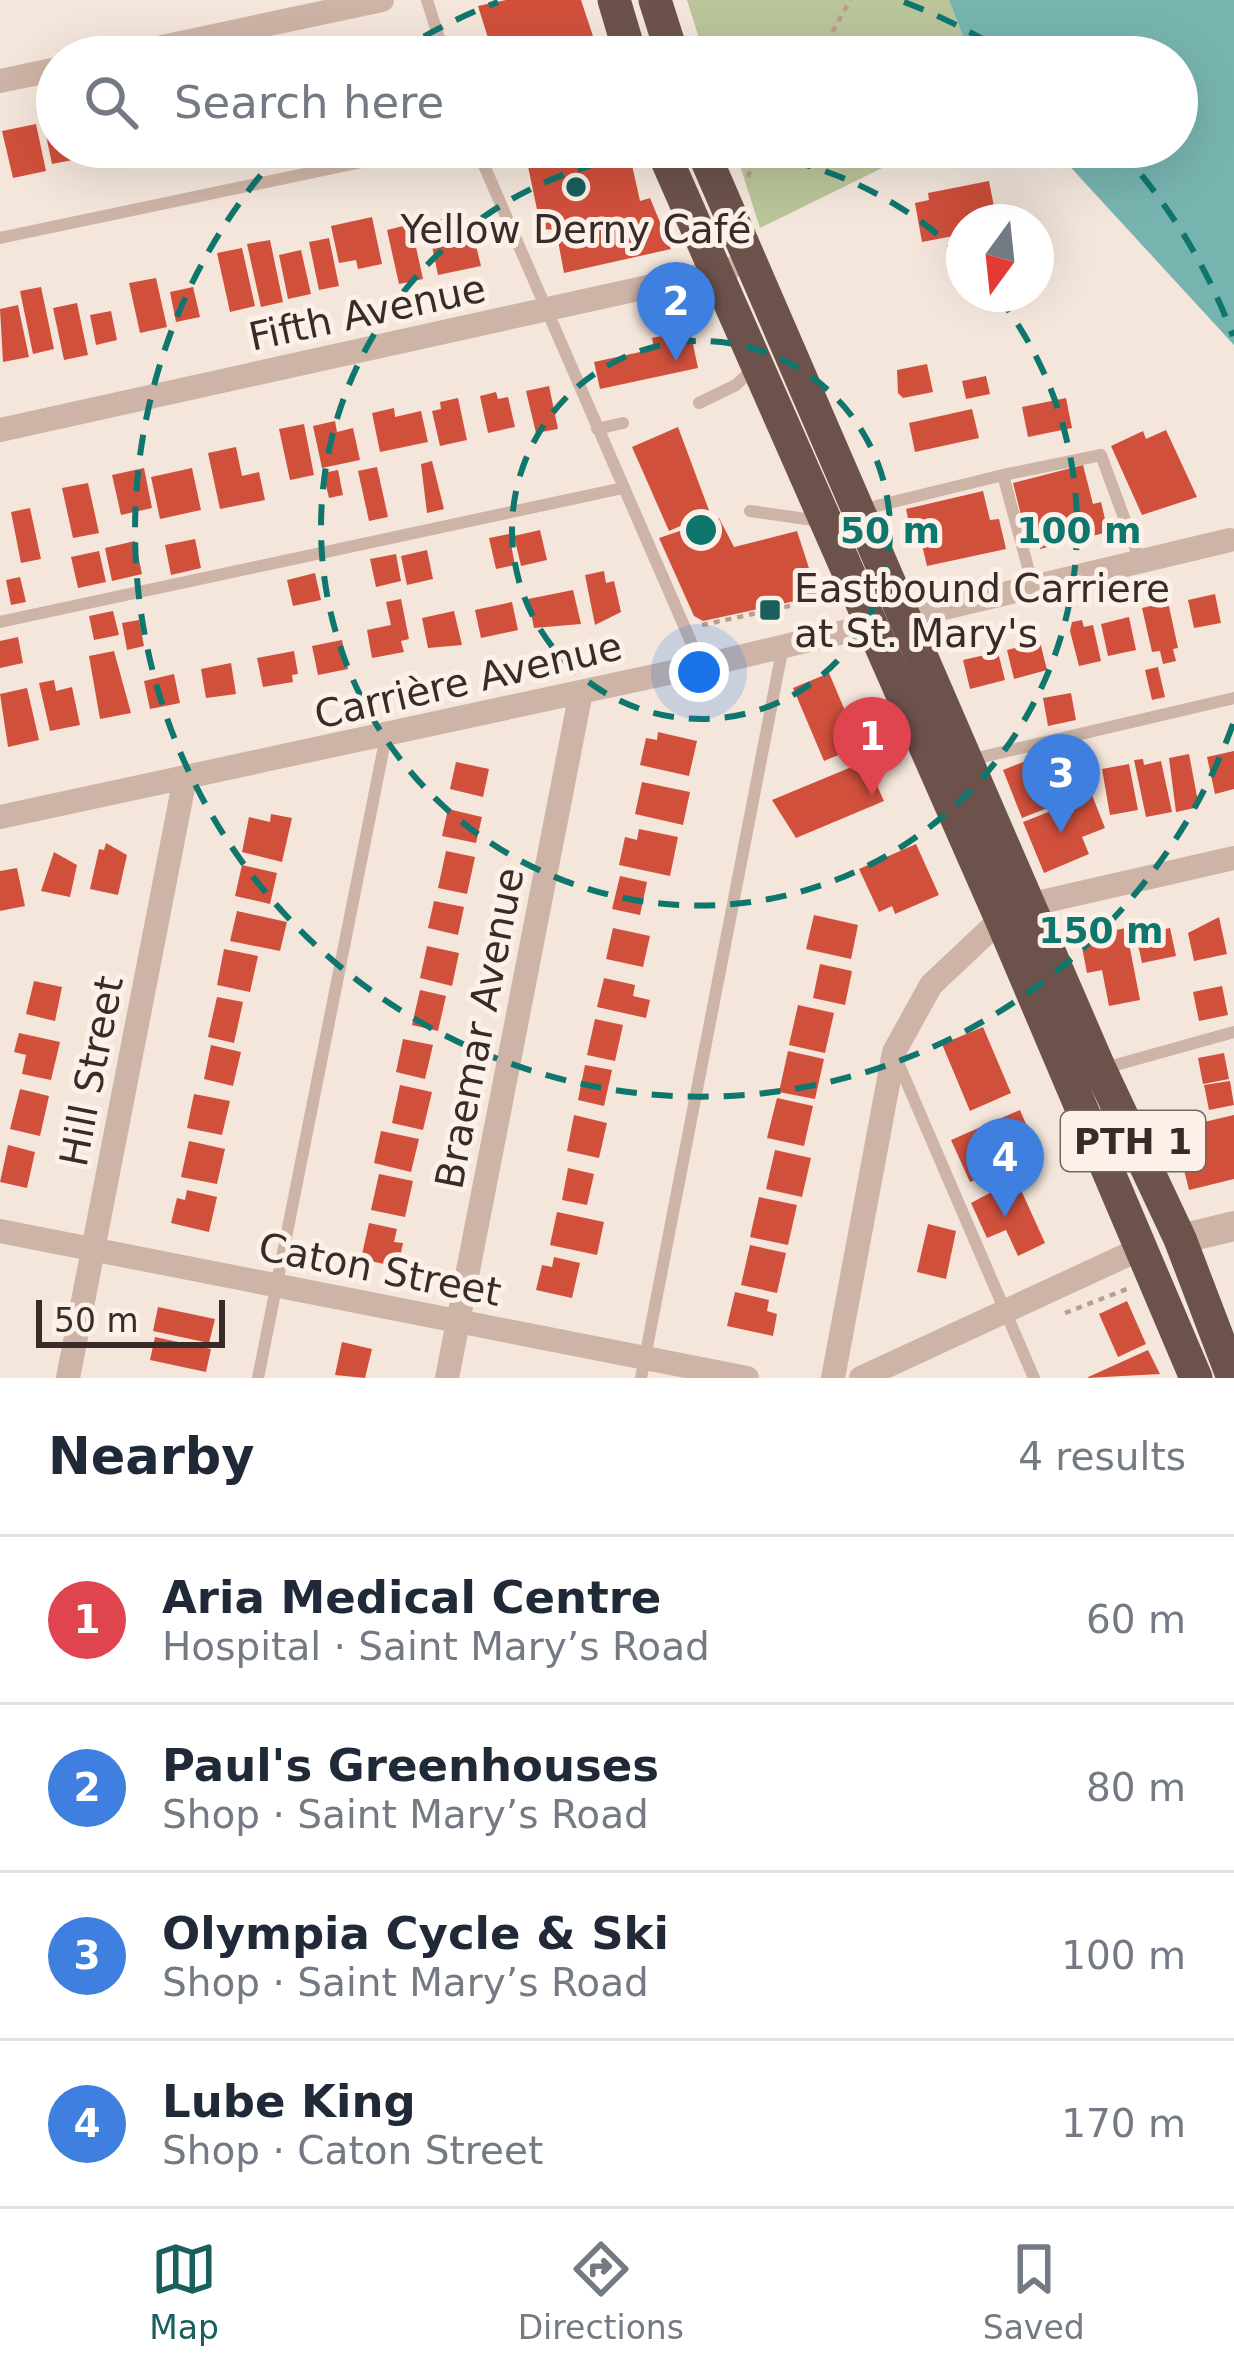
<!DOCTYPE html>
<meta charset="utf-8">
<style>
:root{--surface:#fff;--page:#f6f6f7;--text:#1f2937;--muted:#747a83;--line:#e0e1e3;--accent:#195f5c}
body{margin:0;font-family:"DejaVu Sans",sans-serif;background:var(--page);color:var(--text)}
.compass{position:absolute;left:946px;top:204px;width:108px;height:108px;border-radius:50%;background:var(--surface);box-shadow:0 12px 48px #0002;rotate:195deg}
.scale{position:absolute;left:36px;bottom:30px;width:189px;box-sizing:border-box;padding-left:12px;border:6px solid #392b28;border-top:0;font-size:33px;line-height:42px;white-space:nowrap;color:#392b28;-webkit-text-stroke:9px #fbf1e8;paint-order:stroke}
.you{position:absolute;left:699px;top:672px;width:42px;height:42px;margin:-30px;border:9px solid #fff;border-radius:50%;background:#1a73e8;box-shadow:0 0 0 18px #1a73e833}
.badge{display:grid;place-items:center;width:78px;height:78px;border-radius:50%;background:var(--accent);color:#fff;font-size:39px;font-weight:700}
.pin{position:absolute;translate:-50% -99px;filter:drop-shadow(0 3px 6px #0008)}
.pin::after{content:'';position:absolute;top:63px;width:42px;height:36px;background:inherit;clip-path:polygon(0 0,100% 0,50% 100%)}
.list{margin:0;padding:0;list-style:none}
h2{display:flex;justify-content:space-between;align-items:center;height:156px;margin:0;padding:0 48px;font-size:51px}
h2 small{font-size:39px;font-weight:400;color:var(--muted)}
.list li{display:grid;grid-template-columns:78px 1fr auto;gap:36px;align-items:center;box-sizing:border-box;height:168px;padding:0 48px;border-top:3px solid var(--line)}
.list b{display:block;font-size:45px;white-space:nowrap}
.list p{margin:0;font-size:39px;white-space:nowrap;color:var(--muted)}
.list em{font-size:39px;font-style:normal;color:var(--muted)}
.icon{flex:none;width:66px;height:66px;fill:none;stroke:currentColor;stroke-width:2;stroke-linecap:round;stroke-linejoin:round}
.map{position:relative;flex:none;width:1234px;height:1378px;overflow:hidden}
.search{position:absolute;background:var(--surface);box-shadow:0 12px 48px #0002;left:36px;right:36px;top:36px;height:132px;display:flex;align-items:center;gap:30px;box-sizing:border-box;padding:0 42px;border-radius:66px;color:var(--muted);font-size:45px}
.sheet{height:828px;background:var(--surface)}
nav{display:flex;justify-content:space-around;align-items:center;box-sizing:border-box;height:168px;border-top:3px solid var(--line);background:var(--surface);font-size:33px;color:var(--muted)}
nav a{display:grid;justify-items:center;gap:6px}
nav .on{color:var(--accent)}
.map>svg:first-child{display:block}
</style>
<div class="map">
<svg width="1234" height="1378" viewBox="0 0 1234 1378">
<rect width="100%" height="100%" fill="#f4e6db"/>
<path fill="#bbc59a" d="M687,0H949L971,57H705Z
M734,147H925L760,228Z"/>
<path fill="#77b4b0" d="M949,0H1234V345L1052,147H1177V57H971Z"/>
<path fill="#d1503c" d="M506,0H581L600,57H494L478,6Z
M57,123V147H75L78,159L52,164L44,126Z
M36,124L46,171L13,178L2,131Z
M524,147H628L640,201L650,198L671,249L564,273L556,230L541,229Z
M989,181L997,222H964V234L922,242L915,203L929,200L928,193Z
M461,215L466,234L473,233L481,266L438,275L427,222Z
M372,217L382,264L358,269L356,260L339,263L331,226Z
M411,224L423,279L399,284L387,230Z
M329,238L339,286L319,290L309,242Z
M270,240L283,302L261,307L247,244Z
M242,248L255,306L230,312L217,253Z
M301,250L311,294L288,299L279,255Z
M156,278L167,327L140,333L129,283Z
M41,287L54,349L33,354L20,291Z
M193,287L200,317L176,322L170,292Z
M77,303L88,355L64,360L53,308Z
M18,305L29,357L3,362L0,309Z
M111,311L117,340L96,345L90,315Z
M690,330L698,368L600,389L594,362L654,349L652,338Z
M927,364L933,392L903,398L898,393L897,370Z
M986,376L990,394L966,399L962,381Z
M549,386L558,429L536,433L526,391Z
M496,392L498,399L508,397L515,427L488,433L480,396Z
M458,398L467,440L440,446L432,411L441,409L440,402Z
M1066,398L1072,428L1028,437L1022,407Z
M394,408L395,417L421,411L428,442L380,452L372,413Z
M972,409L979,438L915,452L909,423Z
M335,421L337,432L353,428L360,460L322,468L313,426Z
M304,424L314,475L290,480L279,429Z
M678,427L710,513L669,531L632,447Z
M1166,430L1197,497L1142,515L1111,446L1143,431L1146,439Z
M236,447L242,476L259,472L265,500L220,509L208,453Z
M432,461L444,509L427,513L421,464Z
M1083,465L1093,504L1101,502L1108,532L1040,549L1033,524L1024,527L1013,483Z
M377,467L388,517L369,521L358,471Z
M144,468L152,508L121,515L112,475Z
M192,468L201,510L160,519L151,477Z
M338,470L343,495L329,498L323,473Z
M88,483L99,533L73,538L62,488Z
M983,491L990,520L999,519L1006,549L927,566L922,545L914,547L906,509Z
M30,508L41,559L21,563L11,512Z
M719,518L734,547L797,531L818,596L703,621L694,616L659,538Z
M540,530L547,560L521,566L514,536Z
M509,534L515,565L496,569L489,538Z
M195,539L201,568L171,575L165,545Z
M135,541L142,574L112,581L105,548Z
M427,550L433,579L407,585L401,556Z
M99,551L106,582L78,588L71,557Z
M396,554L401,581L376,587L370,559Z
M604,571L606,583L614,581L621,612L595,625L585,575Z
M315,573L321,600L293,606L287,580Z
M20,577L26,602L11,605L6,580Z
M573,590L581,624L534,628L528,599Z
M1215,594L1221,623L1194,628L1188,600Z
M401,599L409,639L401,641L404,652L372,658L367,630L391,625L386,602Z
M512,602L518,630L481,638L475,610Z
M1168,602L1178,648L1173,649L1176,661L1163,664L1160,651L1152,652L1142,608Z
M113,611L119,635L94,640L89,616Z
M454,611L462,645L428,648L422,618Z
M1129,617L1136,650L1108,656L1101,624Z
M139,620L144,646L127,650L122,623Z
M1082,620L1084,627L1093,625L1101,661L1079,666L1070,631L1072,622Z
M18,637L23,663L0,668V641Z
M342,640L348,669L318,675L312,646Z
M1040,642L1047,670L1014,679L1007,650Z
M114,651L131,713L100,719L89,656Z
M294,651L298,674L292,675L293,682L263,687L257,658Z
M998,652L1005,680L970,689L963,660Z
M231,663L236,694L206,698L201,669Z
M1158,667L1165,697L1152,700L1145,670Z
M829,673L860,746L824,761L793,688Z
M174,674L180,703L150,709L144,681Z
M54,680L56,691L72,687L80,725L50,731L39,683Z
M27,688L39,740L8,747L0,694Z
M1071,693L1076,720L1048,726L1043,698Z
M658,732L697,741L689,776L640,765L646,738L657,740Z
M1064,746L1083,794L1022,818L1003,770Z
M1234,751V789L1215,794L1207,757Z
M1189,754L1199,807L1176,812L1169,758Z
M1143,759L1144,765L1161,761L1172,812L1146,817L1134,760Z
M866,761L884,801L796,838L772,800Z
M456,762L489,769L483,797L450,789Z
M1129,764L1138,810L1110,815L1102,769Z
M642,782L690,792L683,825L635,814Z
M1092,795L1105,828L1082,837L1089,854L1044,873L1023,822Z
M448,809L482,817L476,843L442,836Z
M271,814L292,818L282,862L242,852L249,817L270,822Z
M639,829L678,837L670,876L619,865L625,837L637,840Z
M106,843L127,855L118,895L90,889L99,849L104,850Z
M916,844L939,895L895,914L892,906L879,912L859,869Z
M446,851L475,857L467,894L438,888Z
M54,852L77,865L70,897L41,891Z
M242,865L277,873L270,904L235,896Z
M17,868L25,906L0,911V871Z
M620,876L647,882L640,915L612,909Z
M434,901L464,907L458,935L428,928Z
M237,911L287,922L280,951L230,941Z
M814,915L858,925L851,959L806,949Z
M1219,917L1227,954L1194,961L1188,933Z
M613,928L650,936L643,967L606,959Z
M1126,928L1140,1000L1109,1006L1102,970L1087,973L1080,937Z
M1170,928L1176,956L1142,963L1136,935Z
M427,946L459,953L452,986L420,978Z
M224,949L258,956L250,992L217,985Z
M820,964L852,971L845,1005L813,998Z
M604,978L635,985L633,996L650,1000L646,1018L597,1007Z
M34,981L62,987L55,1021L26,1014Z
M1222,986L1228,1015L1199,1021L1193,992Z
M420,990L446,996L438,1031L412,1025Z
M217,997L243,1002L234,1043L208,1037Z
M798,1005L834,1013L825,1053L789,1045Z
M595,1019L623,1025L615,1061L587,1055Z
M983,1027L1011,1093L970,1111L942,1044Z
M19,1033L60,1042L51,1080L22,1074L26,1055L14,1052Z
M403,1039L433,1045L425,1079L396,1072Z
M211,1045L241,1052L233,1086L204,1079Z
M788,1051L824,1059L815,1099L779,1092Z
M1224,1053L1229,1079L1203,1084L1198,1058Z
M585,1065L612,1070L604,1106L578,1100Z
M1230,1081L1234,1105L1209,1110L1204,1085Z
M400,1085L432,1092L423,1130L392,1123Z
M20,1089L49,1096L40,1136L10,1129Z
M194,1094L230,1101L222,1135L187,1128Z
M777,1098L813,1106L804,1146L767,1138Z
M1020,1110L1040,1157L970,1182L951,1140Z
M574,1115L607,1123L599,1158L567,1151Z
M1234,1115V1179L1189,1190L1174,1129Z
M381,1131L419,1139L411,1172L374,1163Z
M189,1141L225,1149L217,1184L181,1177Z
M8,1145L35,1152L27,1188L0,1182Z
M775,1150L811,1158L802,1197L766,1189Z
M568,1168L594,1174L587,1205L562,1200Z
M379,1174L413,1181L405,1217L371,1210Z
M1016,1179L1045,1243L1018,1256L1006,1230L987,1238L971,1203Z
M187,1190L217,1197L209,1232L171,1223L177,1198L185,1200Z
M759,1197L797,1205L788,1245L750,1237Z
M557,1212L604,1222L597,1255L550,1245Z
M369,1223L397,1229L394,1242L403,1243L398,1267L361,1259Z
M928,1224L956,1231L946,1279L917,1272Z
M750,1245L786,1253L777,1293L741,1285Z
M554,1257L580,1263L572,1298L536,1290L542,1265L552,1267Z
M735,1292L769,1300L767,1311L777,1314L773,1336L727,1326Z
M1127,1301L1146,1344L1118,1357L1099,1314Z
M158,1307L215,1319L209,1343L153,1331Z
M155,1337L211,1349L206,1372L150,1360Z
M342,1342L372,1349L365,1378L335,1375Z
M1148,1350L1160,1374L1086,1378Z"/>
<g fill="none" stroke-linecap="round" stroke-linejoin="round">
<path stroke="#ba9d90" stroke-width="4.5" stroke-dasharray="6 6" stroke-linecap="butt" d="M807,57L831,35L850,0
M748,177L758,147
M702,625L826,598
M1065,1313L1127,1289"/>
<path stroke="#ceb4a6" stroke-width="12" d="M427,0L445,57
M476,147L701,665
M0,238L433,147
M699,403L736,385L756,366
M597,429L623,423
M1003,475L1101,455L1140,561
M860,510L1003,475L1033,586
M750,511L820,521
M0,622L623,488
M969,760L1234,698
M897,1060L1034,1378
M1101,1069L1234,1032
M258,1378L386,736
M641,1378L783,646"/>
<path stroke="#ceb4a6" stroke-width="24" d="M115,57L382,0
M0,81L57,69
M0,430L729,269
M0,817L701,666L1230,540
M1028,905L1234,858
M0,1231L747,1378
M68,1378L185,778
M447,1378L581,692
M833,1378L894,1052L931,985L1001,919
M861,1378L1142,1248"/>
<path stroke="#ceb4a6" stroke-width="30" d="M1180,1239L1234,1226"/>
<path stroke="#6c524a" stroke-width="33" d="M614,0L631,57
M655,0L673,57
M661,147L1001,919L1196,1378
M701,147L1100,1069L1180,1239L1233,1378"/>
</g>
<g fill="none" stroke="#0f766e" stroke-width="6" stroke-dasharray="21 15">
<circle cx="701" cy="530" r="189"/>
<path d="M997 295A378 378 0 1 1 964 258"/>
<path d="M1233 724A566 566 0 1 1 284 148M393 55A566 566 0 0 1 498 2M904 2A566 566 0 0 1 1009 55M1118 148A566 566 0 0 1 1233 336"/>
</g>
<g fill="#195f5c" stroke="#fbf1e8" stroke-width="4.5">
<circle cx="576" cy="187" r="12"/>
<rect x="758" y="598" width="24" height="24" rx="6"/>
</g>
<g text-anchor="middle" stroke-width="10" stroke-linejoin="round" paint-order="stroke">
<rect fill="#fbf1e8" stroke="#736662" stroke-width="3" x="1061" y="1111" width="144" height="60" rx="9"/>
<g font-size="36" font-weight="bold" fill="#392b28">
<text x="1133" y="1154">PTH 1</text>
</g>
<g font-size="39" fill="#392b28" stroke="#fbf1e8">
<text x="576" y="243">Yellow Derny Café</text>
<text x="794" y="602" text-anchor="start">Eastbound Carriere<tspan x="794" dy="45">at St. Mary's</tspan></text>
</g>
<g font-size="39" fill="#392b28" stroke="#fbf1e8">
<text transform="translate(367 312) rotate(-12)" y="14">Fifth Avenue</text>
<text transform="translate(468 680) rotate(-13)" y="14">Carrière Avenue</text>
<text transform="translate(479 1028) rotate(-79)" y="14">Braemar Avenue</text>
<text transform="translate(91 1071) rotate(-79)" y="14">Hill Street</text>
<text transform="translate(380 1269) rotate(11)" y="14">Caton Street</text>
</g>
</g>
<circle cx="701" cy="530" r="18" fill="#0f766e" stroke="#fbf1e8" stroke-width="6"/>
<g font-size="36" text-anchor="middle" font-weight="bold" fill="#0f766e" stroke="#fbf1e8" stroke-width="10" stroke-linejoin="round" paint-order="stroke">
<text x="890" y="543">50 m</text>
<text x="1079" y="543">100 m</text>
<text x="1101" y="943">150 m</text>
</g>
</svg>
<svg class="compass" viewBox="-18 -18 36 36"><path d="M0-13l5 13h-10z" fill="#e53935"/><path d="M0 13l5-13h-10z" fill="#747a83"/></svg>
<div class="scale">50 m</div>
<div class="you"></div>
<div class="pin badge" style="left:872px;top:796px;background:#e0444e">1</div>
<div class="pin badge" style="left:676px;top:361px;background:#3f7fe0">2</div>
<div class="pin badge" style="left:1061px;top:833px;background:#3f7fe0">3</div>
<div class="pin badge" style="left:1005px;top:1217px;background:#3f7fe0">4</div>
<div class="search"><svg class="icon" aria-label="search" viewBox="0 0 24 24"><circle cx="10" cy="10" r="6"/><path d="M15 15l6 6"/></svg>Search here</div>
</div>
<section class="sheet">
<h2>Nearby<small>4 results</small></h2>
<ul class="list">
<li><span class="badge" style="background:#e0444e">1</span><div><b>Aria Medical Centre</b><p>Hospital · Saint Mary’s Road</p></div><em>60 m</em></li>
<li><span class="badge" style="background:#3f7fe0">2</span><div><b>Paul's Greenhouses</b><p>Shop · Saint Mary’s Road</p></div><em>80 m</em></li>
<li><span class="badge" style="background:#3f7fe0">3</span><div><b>Olympia Cycle &amp; Ski</b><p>Shop · Saint Mary’s Road</p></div><em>100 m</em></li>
<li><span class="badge" style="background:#3f7fe0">4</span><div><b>Lube King</b><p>Shop · Caton Street</p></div><em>170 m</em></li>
</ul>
</section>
<nav>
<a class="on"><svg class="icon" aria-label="map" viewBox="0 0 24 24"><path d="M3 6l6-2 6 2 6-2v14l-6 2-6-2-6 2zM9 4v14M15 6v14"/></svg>Map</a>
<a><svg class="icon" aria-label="directions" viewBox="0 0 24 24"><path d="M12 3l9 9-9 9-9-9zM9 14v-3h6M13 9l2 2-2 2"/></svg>Directions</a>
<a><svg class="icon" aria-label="saved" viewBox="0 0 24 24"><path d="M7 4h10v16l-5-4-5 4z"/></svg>Saved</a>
</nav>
